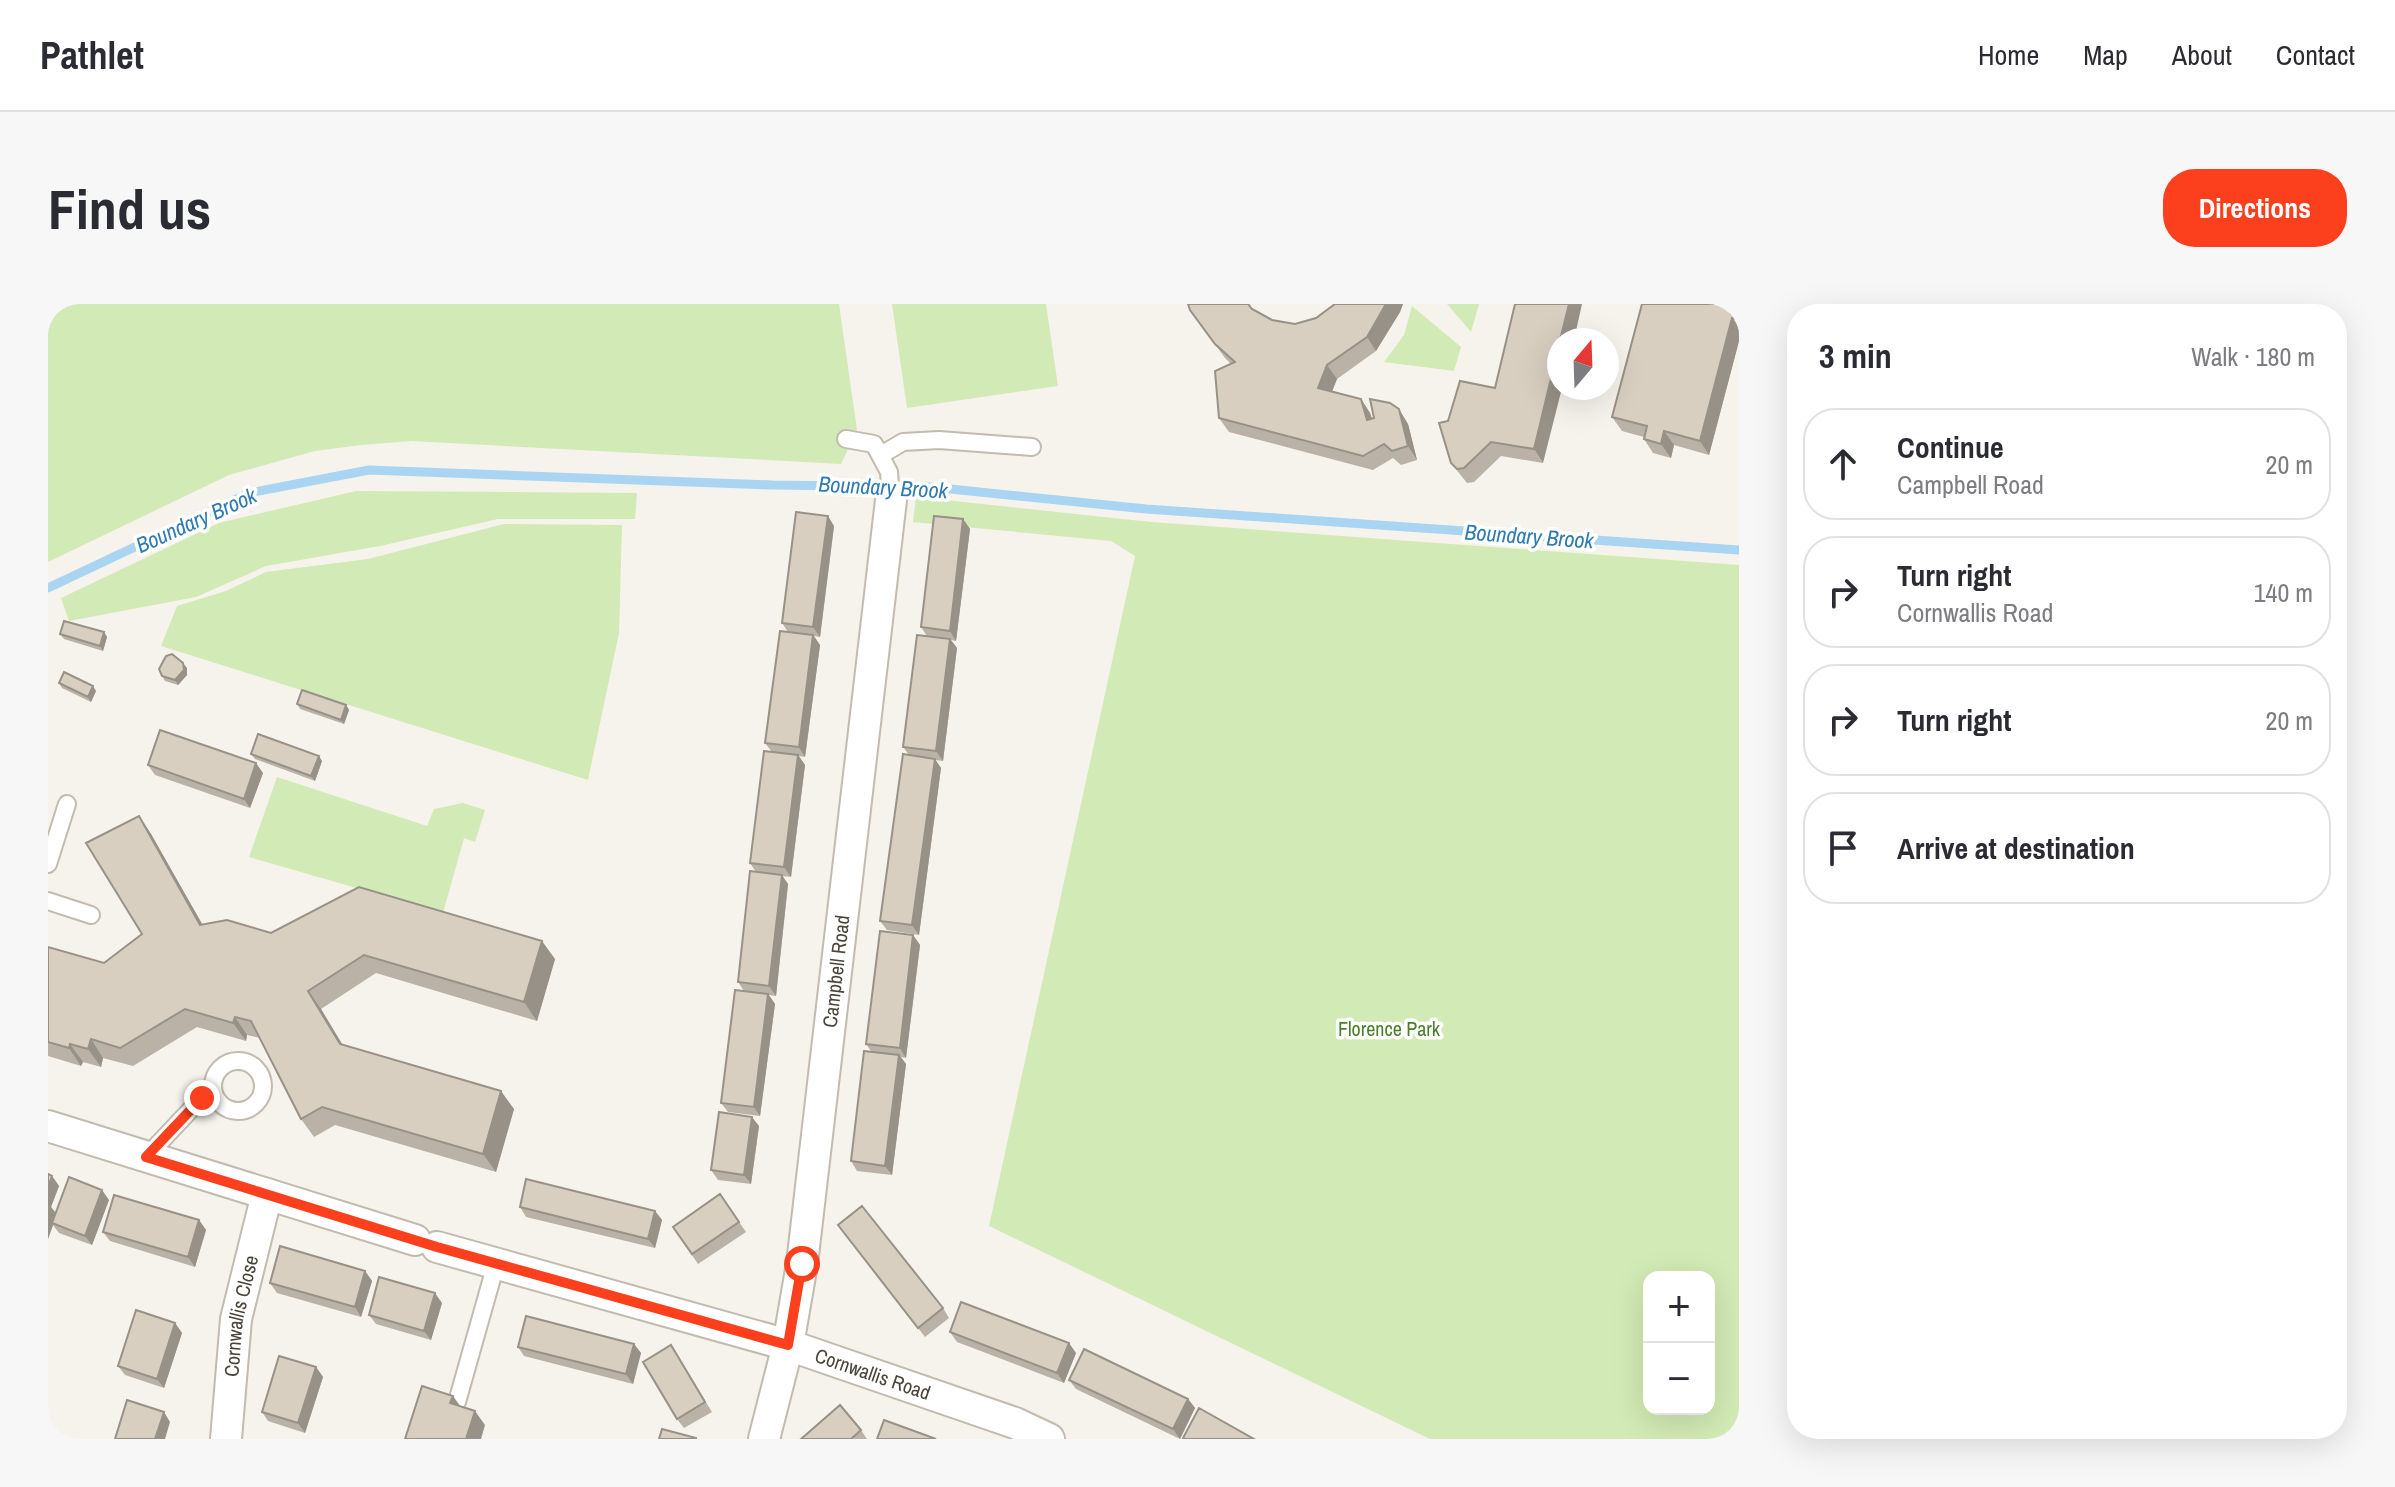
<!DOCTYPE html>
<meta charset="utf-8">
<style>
:root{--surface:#fff;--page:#f7f7f7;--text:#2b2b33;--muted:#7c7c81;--line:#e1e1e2;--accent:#fc3f1d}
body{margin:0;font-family:"Archivo Narrow",sans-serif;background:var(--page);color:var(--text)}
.controls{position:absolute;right:24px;bottom:24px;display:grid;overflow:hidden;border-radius:16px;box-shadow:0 8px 32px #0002}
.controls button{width:72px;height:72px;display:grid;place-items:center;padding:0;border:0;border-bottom:2px solid var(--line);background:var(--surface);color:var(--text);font:40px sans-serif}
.compass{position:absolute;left:1499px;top:24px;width:72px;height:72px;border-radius:50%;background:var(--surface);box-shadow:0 8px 32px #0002;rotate:19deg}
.stop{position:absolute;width:24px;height:24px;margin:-18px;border:6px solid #fc3f1d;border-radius:50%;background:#fff}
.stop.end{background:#fc3f1d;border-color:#fff;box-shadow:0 2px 8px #0008}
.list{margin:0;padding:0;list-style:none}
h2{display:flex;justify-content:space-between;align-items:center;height:104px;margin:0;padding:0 32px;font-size:34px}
h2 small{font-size:26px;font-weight:400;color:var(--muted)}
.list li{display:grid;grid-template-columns:52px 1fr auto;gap:24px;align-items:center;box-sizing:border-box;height:112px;margin:0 16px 16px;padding:0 16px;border:2px solid var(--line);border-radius:32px}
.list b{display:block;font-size:30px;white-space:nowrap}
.list p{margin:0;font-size:26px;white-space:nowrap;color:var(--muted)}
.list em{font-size:26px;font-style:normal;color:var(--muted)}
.icon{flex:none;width:44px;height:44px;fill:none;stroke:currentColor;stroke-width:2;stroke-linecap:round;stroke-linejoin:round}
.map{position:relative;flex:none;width:1691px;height:1135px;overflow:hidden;border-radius:32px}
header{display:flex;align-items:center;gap:48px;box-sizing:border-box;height:112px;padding:0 40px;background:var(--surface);border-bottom:2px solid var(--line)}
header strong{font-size:38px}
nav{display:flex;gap:44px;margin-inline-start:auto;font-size:28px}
.intro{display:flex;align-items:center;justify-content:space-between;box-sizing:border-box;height:192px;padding:0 48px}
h1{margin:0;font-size:56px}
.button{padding:20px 36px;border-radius:32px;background:var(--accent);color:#fff;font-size:28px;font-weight:700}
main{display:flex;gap:48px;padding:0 48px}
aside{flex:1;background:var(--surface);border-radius:32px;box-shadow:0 8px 32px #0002}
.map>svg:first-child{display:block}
</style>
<header>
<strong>Pathlet</strong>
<nav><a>Home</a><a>Map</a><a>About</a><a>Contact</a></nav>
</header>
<div class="intro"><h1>Find us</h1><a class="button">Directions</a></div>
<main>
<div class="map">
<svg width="1691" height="1135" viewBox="0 0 1691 1135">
<rect width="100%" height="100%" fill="#f6f3ec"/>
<path fill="#d2eab5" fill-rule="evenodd" d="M0,0H791L809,126L793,160L364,137L313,141L267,147L181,171L0,258Z
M844,0H998L1010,82L859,104Z
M1399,0H1431L1423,28Z
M1364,2L1413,43L1406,67L1336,58L1356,31Z
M308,187L589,189L587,215H450L332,242L218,262L148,293L21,317L13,294L171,219Z
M868,193L1103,218L1691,261V1135H1382L941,922L1087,252L1063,237L865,218ZM1601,973H1661V1105H1601Z
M456,220L574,221L571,329L540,476L113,342L129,302L178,287L218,268L320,255Z
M229,473L379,522L386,505L415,499L437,506L427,538L416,534L395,609L201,553Z"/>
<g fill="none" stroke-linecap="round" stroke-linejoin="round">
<path stroke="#a9d4f2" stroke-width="9" d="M0,284L201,189L321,166L724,181L883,183L1098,205L1691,246"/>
<defs>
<path id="service" d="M798,135L826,140L841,168L843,196
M833,151L855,138L891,136L984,143
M0,560L19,500
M0,597L43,611
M165 782a25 25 0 1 1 50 0a25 25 0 1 1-50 0Z
M98,853L165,782
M409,1098L448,960"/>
<g id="minor">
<path d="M0,822L367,936"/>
<path id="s1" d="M389,943L740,1041L967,1119L1001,1135"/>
<path id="s2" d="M178,1135L188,1015L219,890"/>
<path id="s3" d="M716,1135L740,1041L754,960L843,196"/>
</g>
</defs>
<use href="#service" stroke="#c2bbae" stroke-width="20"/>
<use href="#minor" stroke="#c2bbae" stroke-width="34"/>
<use href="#service" stroke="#fff" stroke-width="16"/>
<use href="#minor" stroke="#fff" stroke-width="30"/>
</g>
<path fill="#bab2a6" d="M1287,0H1355L1352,8L1328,47L1289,75L1284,87L1313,95L1322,109L1324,115L1360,120L1369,156L1353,161L1345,154L1325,166L1181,128L1171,114L1183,60L1177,54L1142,6L1204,5L1224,16L1247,20L1268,14Z
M1691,0V37L1661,151L1626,141L1623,154L1605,149L1596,135V133L1574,127L1564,113Z
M1447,84L1495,159L1453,152L1426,178L1419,179L1403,159L1400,117Z
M915,215L922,225L908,337L903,336L909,344L895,457L887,456L893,464L871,631L839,626L832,617L861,451L855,443L879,332L873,323Z
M786,222L772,333L766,332L772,341L757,453L751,452L757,461L743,573L734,572L740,580L728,692L721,691L727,700L712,812L680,808L673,799L696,687L690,678L708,568L702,559L724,448L717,439L740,328L734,319Z
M56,328L59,333L55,347L16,335L12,330Z
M139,364V371L130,381L117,377L114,372Z
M11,379L48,387L43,398L14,384Z
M249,400L298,401L301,406L296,420L252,405Z
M203,450L274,457L267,477L207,455Z
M100,461L215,469L202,504L107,471Z
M91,512L103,530L154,621L223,629L507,655L489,717L328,669L273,705L294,741L466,805L448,868L287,821L266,833L253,815L212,734L199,731L198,737L149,723L85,762L55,754L53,763L35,758L33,762L0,752V643L56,659L94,630Z
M865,631L872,641L858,754L853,753L858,760L844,871L809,867L803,857L823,747L818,740Z
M711,822L703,880L670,876L663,866Z
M4,872L11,882L3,903L8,909L61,896L44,941L11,929L5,921L0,935Z
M672,890L698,928L650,960L625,923Z
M472,903L607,907L614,916L607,944L478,913Z
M151,916L158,926L147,963L62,937L55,928Z
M790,921L895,1004L901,1014L877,1033Z
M317,967L324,977L313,1013L229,989L222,979Z
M394,999L383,1036L328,1020L321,1011Z
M127,1019L134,1029L116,1084L77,1071L70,1062Z
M902,1028L1028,1049L1016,1079L909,1038Z
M586,1040L593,1049L585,1080L476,1052L470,1043Z
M629,1051L664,1108L636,1124L629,1115Z
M268,1063L275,1073L257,1129L220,1117L214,1108Z
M1021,1076L1140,1095L1147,1104L1132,1135L1028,1085Z
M813,1126L819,1135H753Z"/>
<path fill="#979187" d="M1338,0H1355L1352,8L1328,47L1319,33Z
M1521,0H1534L1526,36H1512Z
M1684,14L1691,24V37L1661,151L1652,137Z
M1511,41V84H1514L1495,159L1486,145Z
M1279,61L1289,75L1280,98L1270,84Z
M1313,95L1322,109L1329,130L1319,116Z
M1351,105L1360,120L1369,156L1360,142Z
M1616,127L1626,141L1623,154L1613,140Z
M780,212L786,222L772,333L765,323Z
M915,215L922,225L908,337L902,327Z
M56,328L59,333L55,347L52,342Z
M765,331L772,341L757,453L751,443Z
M902,335L909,344L895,457L888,447Z
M135,359L139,364V371L130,381L127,376Z
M45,382L48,387L43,398L40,393Z
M298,401L301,406L296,420L293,416Z
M750,451L757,461L743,573L736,563Z
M271,452L274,457L267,477L263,472Z
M887,455L893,464L871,631L864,621Z
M208,459L215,469L202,504L196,495Z
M91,512L103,530L165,639L152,621Z
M734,571L740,580L728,692L721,682Z
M865,631L872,641L858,754L852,744Z
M494,637L507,655L489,717L476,698Z
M260,687L273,705L305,758L292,740Z
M720,690L727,700L712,812L706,803Z
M187,713L199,731L198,737L185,719Z
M43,735L55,754L53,763L40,745Z
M22,740L35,758L33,762L21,744Z
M851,751L858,760L844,871L837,862Z
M453,787L466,805L448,868L435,850Z
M704,813L711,822L703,880L696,871Z
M4,872L11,882L3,903L9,911L4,919L5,921L0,935V883Z
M54,886L61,896L44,941L37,932Z
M607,907L614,916L607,944L600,935Z
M151,916L158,926L147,963L140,953Z
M317,967L324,977L313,1013L307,1003Z
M387,989L394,999L383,1036L376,1027Z
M127,1019L134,1029L116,1084L109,1075Z
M1021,1039L1028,1049L1016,1079L1009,1069Z
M586,1040L593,1049L585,1080L578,1070Z
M268,1063L275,1073L257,1129L250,1119Z
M405,1092L415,1106L402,1099Z
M1140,1095L1147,1104L1132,1135L1125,1125Z
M427,1107L437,1121L433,1135H418Z
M116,1108L122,1118L117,1135H107Z"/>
<path fill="#d8cfc1" stroke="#979187" stroke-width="2" d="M1140,0H1200L1204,5L1224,16L1247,20L1268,14L1287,0H1338L1319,33L1279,61L1270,84L1313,95L1319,116L1326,114L1322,95L1342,99L1351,105L1360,142L1344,147L1336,140L1315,152L1171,114L1167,67L1187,58L1167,40L1142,6Z
M1467,0H1521L1512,36H1511V41L1486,145L1443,138L1416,164L1409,165L1403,159L1391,119L1400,117L1412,77L1447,84Z
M1594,0H1691V16L1684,14L1652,137L1616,127L1613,140L1596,135L1599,122L1564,113Z
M748,208L780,212L765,323L734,319Z
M886,212L915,215L902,327L873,323Z
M16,317L56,328L52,342L12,330Z
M732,327L765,331L751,443L717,439Z
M869,331L902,335L888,447L855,443Z
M124,350L135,359L136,366L127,376L114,372L111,365L118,352Z
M16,368L45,382L40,393L11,379Z
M254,386L298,401L293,416L249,400Z
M112,426L208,459L196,495L100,461Z
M210,430L271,452L263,472L203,450Z
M716,447L750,451L736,563L702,559Z
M855,450L887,455L864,621L832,617Z
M91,512L152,621L179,616L223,629L311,583L494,637L476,698L316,651L260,687L292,740L453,787L435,850L274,803L253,815L203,717L187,713L185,719L137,705L72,744L43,735L40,745L22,740L21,744L0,738V643L56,659L94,630L38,539Z
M702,567L734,571L721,682L690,678Z
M832,627L865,631L852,744L818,740Z
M687,686L720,690L706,803L673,799Z
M816,747L851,751L837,862L803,857Z
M671,808L704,813L696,871L663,866Z
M0,870L4,872L0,883Z
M21,873L54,886L37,932L4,919Z
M478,875L607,907L600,935L472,903Z
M672,890L691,918L644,950L625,923Z
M66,891L151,916L140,953L55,928Z
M814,902L895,1004L870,1024L790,921Z
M232,942L317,967L307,1003L222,979Z
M331,973L387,989L376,1027L321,1011Z
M913,998L1021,1039L1009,1069L902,1028Z
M88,1006L127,1019L109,1075L70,1062Z
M478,1012L586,1040L578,1070L470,1043Z
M623,1041L657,1098L629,1115L595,1058Z
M1036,1045L1140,1095L1125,1125L1021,1076Z
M231,1052L268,1063L250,1119L214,1108Z
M374,1082L405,1092L402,1099L427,1107L418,1135H357Z
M79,1096L116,1108L107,1135H67Z
M792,1101L813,1126L803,1135H753Z
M1151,1104L1206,1135H1137L1135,1134Z
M836,1116L888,1135H829Z
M614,1125L648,1134V1135H611Z"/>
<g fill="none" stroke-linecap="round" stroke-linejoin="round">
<path stroke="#fc3f1d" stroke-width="10" d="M154,794L98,853L389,943L740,1041L754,960"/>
</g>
<g text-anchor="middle" stroke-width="7" stroke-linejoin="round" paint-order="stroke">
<g font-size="20" fill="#4b4439" stroke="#fff">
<text dy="7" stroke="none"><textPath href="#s3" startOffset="474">Campbell Road</textPath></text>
<text dy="7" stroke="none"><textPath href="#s2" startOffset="124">Cornwallis Close</textPath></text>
<text dy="7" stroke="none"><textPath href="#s1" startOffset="454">Cornwallis Road</textPath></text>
</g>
<g font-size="20" fill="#4a7f2a" stroke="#fff">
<text x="1341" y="732">Florence Park</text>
</g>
<g font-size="22" font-style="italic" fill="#2e7ab2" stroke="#fff">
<text transform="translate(835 183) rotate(3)" y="8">Boundary Brook</text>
<text transform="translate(148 216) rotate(-24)" y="8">Boundary Brook</text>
<text transform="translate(1481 232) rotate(4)" y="8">Boundary Brook</text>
</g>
</g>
</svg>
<div class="controls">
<button>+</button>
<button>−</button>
</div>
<svg class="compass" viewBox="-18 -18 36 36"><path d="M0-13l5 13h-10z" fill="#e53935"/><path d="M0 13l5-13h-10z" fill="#7c7c81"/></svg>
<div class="stop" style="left:754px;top:960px"></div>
<div class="stop end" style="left:154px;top:794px"></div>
</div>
<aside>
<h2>3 min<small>Walk · 180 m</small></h2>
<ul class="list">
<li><svg class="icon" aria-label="ahead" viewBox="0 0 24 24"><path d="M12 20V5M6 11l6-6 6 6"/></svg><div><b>Continue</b><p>Campbell Road</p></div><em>20 m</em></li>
<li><svg class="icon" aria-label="right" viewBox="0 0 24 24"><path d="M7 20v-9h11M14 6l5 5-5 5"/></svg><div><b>Turn right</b><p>Cornwallis Road</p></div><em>140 m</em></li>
<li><svg class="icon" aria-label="right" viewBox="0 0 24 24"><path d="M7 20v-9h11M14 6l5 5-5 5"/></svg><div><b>Turn right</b></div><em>20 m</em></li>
<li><svg class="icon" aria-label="arrive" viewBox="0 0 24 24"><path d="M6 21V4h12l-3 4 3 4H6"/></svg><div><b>Arrive at destination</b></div></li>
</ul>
</aside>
</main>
